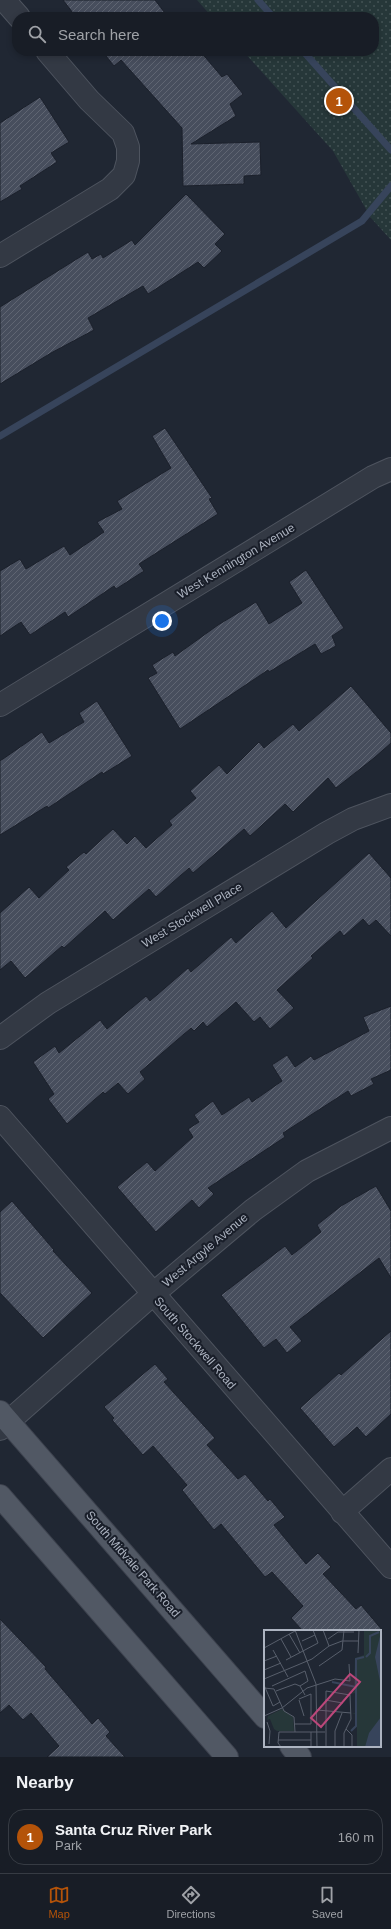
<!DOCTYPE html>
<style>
:root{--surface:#181d26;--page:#21262e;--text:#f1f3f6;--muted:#9fa2a7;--line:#363b43;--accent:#b45309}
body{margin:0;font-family:Helvetica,sans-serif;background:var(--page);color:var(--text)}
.you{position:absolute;left:162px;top:621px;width:14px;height:14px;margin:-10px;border:3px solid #fff;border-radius:50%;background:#1a73e8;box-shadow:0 0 0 6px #1a73e833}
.badge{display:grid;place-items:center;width:26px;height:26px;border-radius:50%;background:var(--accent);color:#fff;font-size:13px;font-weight:700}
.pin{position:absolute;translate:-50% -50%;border:2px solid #fff;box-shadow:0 1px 4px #0006}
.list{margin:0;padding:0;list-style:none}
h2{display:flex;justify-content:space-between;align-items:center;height:52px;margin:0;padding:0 16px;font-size:17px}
h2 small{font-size:13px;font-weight:400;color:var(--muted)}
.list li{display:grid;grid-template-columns:26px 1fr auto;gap:12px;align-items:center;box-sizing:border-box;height:56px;margin:0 8px 8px;padding:0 8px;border:1px solid var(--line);border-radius:16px}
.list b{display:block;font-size:15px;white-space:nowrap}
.list p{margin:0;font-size:13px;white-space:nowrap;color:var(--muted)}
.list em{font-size:13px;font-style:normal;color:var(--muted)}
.icon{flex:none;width:22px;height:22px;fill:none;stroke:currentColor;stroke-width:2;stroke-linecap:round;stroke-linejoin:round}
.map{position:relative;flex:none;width:391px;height:1757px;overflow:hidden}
.search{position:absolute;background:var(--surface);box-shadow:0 2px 6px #0003;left:12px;right:12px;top:12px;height:44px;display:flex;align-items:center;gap:10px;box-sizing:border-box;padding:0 14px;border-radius:16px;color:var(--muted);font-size:15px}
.sheet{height:116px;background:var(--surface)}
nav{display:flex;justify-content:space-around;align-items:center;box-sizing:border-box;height:56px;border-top:1px solid var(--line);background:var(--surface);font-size:11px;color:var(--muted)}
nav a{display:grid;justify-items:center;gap:2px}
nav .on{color:var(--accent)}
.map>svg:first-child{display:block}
</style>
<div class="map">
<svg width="391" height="1757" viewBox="0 0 391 1757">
<defs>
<pattern id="green-dots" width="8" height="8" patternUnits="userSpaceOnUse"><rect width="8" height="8" fill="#263739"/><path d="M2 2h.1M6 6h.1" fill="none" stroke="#435254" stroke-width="1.8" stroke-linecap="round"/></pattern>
<pattern id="building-hatch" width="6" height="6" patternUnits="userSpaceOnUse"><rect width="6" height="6" fill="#474e5d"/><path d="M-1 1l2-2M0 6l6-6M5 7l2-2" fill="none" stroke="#5f6572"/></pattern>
</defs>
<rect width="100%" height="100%" fill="#202733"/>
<path fill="url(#green-dots)" d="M197,0H391V240L371,218L333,151L243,51H374V17H212Z"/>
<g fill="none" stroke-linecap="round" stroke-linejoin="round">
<path stroke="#37445b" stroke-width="7" d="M258,0L273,17
M303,51L391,150
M0,436L362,221L391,186"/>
</g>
<path fill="url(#building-hatch)" stroke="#1b202b" d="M63,0H155L168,17H76Z
M102,51H200L222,77L227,74L243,94L230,104L236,116L191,144L260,142L261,175L244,176V184L183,186L182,128L121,60L114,66Z
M40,97L69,142L51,153L57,162L20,186L22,189L0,202V123Z
M186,194L225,234L215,244L222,251L204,268L198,262L148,294L143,286L88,318L94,330L51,353L0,384V307L88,252L92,259L101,254L103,258L132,240L135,245Z
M165,428L212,498L209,499L218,514L139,564L144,571L116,589L114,586L68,617L65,612L30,635L21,622L0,636V571L20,559L26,569L64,546L70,555L104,532L97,522L122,509L117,501L171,468L152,436Z
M306,570L344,628L332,636L336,646L321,654L315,644L269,672L268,670L180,729L148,678L157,673L152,665L173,652L175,656L218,625L256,602L269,624L302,603L289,582Z
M351,686L391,733V743L374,758L336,788L328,778L293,812L285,804L250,836L244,829L193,873L189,868L156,897L149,889L113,920L105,911L64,948L62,946L25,978L11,961L0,970V913L29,887L39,898L69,870L66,867L84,852L86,854L113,829L127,844L135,836L146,848L172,825L169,821L196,798L190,791L219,765L227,774L259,742L264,748L293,724L299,731Z
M97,701L132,756L103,774L102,772L48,808L47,806L0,835V761L42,732L49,743L84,722L79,713Z
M369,853L391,878V936L376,920L369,926L363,919L344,936L340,931L311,956L313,958L277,990L294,1008L270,1029L260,1017L254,1022L236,1002L207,1027L203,1022L194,1031L191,1028L140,1072L145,1079L128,1094L118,1083L105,1094L103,1092L67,1124L48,1099L54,1094L33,1062L55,1046L59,1053L100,1020L107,1029L146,996L150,1001L188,968L191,972L231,937L236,943L272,911L286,928Z
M391,1006V1070L371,1079L374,1084L351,1096L348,1091L283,1133L285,1137L208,1188L214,1194L199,1208L192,1200L156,1232L117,1187L147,1162L155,1171L193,1137L188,1129L199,1122L194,1115L213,1101L222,1115L249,1097L252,1102L282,1081L272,1065L287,1055L295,1067L311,1056L314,1060L369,1031L363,1017Z
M376,1186L391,1211V1278L379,1258L290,1327L302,1341L287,1353L276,1339L264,1348L221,1295L285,1246L292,1255L321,1232L317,1225L341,1206Z
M12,1201L54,1250L53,1251L92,1293L43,1338L0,1293V1212Z
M391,1331V1414L366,1437L357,1427L334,1447L300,1408L339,1373L341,1375Z
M155,1364L168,1379L164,1382L215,1438L207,1445L238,1479L245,1474L268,1501L270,1499L285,1517L274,1525L306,1564L318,1553L331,1567L323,1574L356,1609L361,1605L383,1631H303L291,1618L303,1606L272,1572L265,1577L221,1524L214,1530L182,1490L187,1485L153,1446L143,1455L112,1420L114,1418L104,1407Z
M0,1619L46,1667L45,1669L92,1724L98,1718L110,1732L106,1736L125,1757H47L59,1746L31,1713L23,1720L9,1705L0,1713Z"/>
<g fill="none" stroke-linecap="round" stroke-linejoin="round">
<defs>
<path id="minor" d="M4,0L19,17
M0,256L110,189L124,175L128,161V147L123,133L89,100L47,51
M0,705L373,477L391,469
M0,1038L48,1003L327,833L353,819L391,805
M0,1117L391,1567
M0,1429L153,1294L253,1210L307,1171L391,1128
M342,1512L391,1469"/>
<path id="major" d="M0,1412L265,1717
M0,1496L227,1757
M291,1746L300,1757"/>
</defs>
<use href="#minor" stroke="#4e545f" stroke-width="24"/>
<use href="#major" stroke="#3d424e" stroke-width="24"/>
<use href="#minor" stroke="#333944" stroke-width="22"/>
<use href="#major" stroke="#515864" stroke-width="22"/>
</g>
<g text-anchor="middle" stroke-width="4" stroke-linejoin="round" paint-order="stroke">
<g font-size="12" fill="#adb4c1" stroke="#191e29">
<text transform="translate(236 561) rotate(-31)" y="4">West Kennington Avenue</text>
<text transform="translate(192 915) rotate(-31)" y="4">West Stockwell Place</text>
<text transform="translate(205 1250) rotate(-40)" y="4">West Argyle Avenue</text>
<text transform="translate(195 1343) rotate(49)" y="4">South Stockwell Road</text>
<text transform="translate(133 1564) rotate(49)" y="4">South Midvale Park Road</text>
</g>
</g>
<g transform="translate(264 1630)">
<rect width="117" height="117" fill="#202733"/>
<path d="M100,0H117V117H93V97L86,100L91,96V84L88,83H91V63L87,64L90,61L91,28L100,25ZM18,79L29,87L30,101H13L10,99L6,89L3,90L4,86Z" fill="#263739"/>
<path d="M117,2V56L111,27ZM117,87V117H101L105,103Z" fill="#37445b"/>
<path fill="none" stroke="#37445b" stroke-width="2" d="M102,27L106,23V6L115,2M68,52L92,57M87,101L92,96V29L100,27"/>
<path fill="none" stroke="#585f6c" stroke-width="1" d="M31,0L52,54L53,117M59,0L65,16M25,4L36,23M17,9L27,27M64,9L74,2H90M38,11L51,5M65,16L78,11H95M0,18L31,1M9,20L24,47M94,23L95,0M22,30L54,13L49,0M0,31L13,26M55,36L78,20L80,0M0,40L17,33M0,49L48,29L65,16M0,55L9,76L16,72M8,56L41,41M36,56L44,51L41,41M0,58L10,59L20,81L30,87L31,102M12,61L31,54L36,56L41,65M62,61L86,65L87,89L80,103V117M35,69L47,64V94M35,70L40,86M61,70L79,73M53,80L87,83M0,86L18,78L43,58L71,49L86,51L85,34M3,92L6,101L5,114M31,94H47M82,99L88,105V117M14,110H47M17,117L14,113L15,102H61M47,117V102M62,117V61M71,117V101L78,83"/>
<path fill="#bc477a" fill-opacity="0.15" stroke="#bc477a" stroke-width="2" d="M86,44L96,52L57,97L47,88Z"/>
<rect width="117" height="117" fill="none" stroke="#adb4c1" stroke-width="2"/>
</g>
</svg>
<div class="you"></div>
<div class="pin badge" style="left:339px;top:101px">1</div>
<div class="search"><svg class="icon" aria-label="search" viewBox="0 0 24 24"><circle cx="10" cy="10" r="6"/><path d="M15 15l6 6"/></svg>Search here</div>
</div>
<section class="sheet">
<h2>Nearby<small></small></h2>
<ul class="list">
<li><span class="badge">1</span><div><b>Santa Cruz River Park</b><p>Park</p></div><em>160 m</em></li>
</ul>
</section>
<nav>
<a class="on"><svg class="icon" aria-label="map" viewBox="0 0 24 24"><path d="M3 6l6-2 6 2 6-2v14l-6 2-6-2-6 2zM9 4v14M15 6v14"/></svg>Map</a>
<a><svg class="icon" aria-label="directions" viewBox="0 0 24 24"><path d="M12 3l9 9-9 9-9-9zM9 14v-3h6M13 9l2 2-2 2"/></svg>Directions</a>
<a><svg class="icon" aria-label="saved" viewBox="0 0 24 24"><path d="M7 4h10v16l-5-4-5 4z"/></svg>Saved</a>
</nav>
